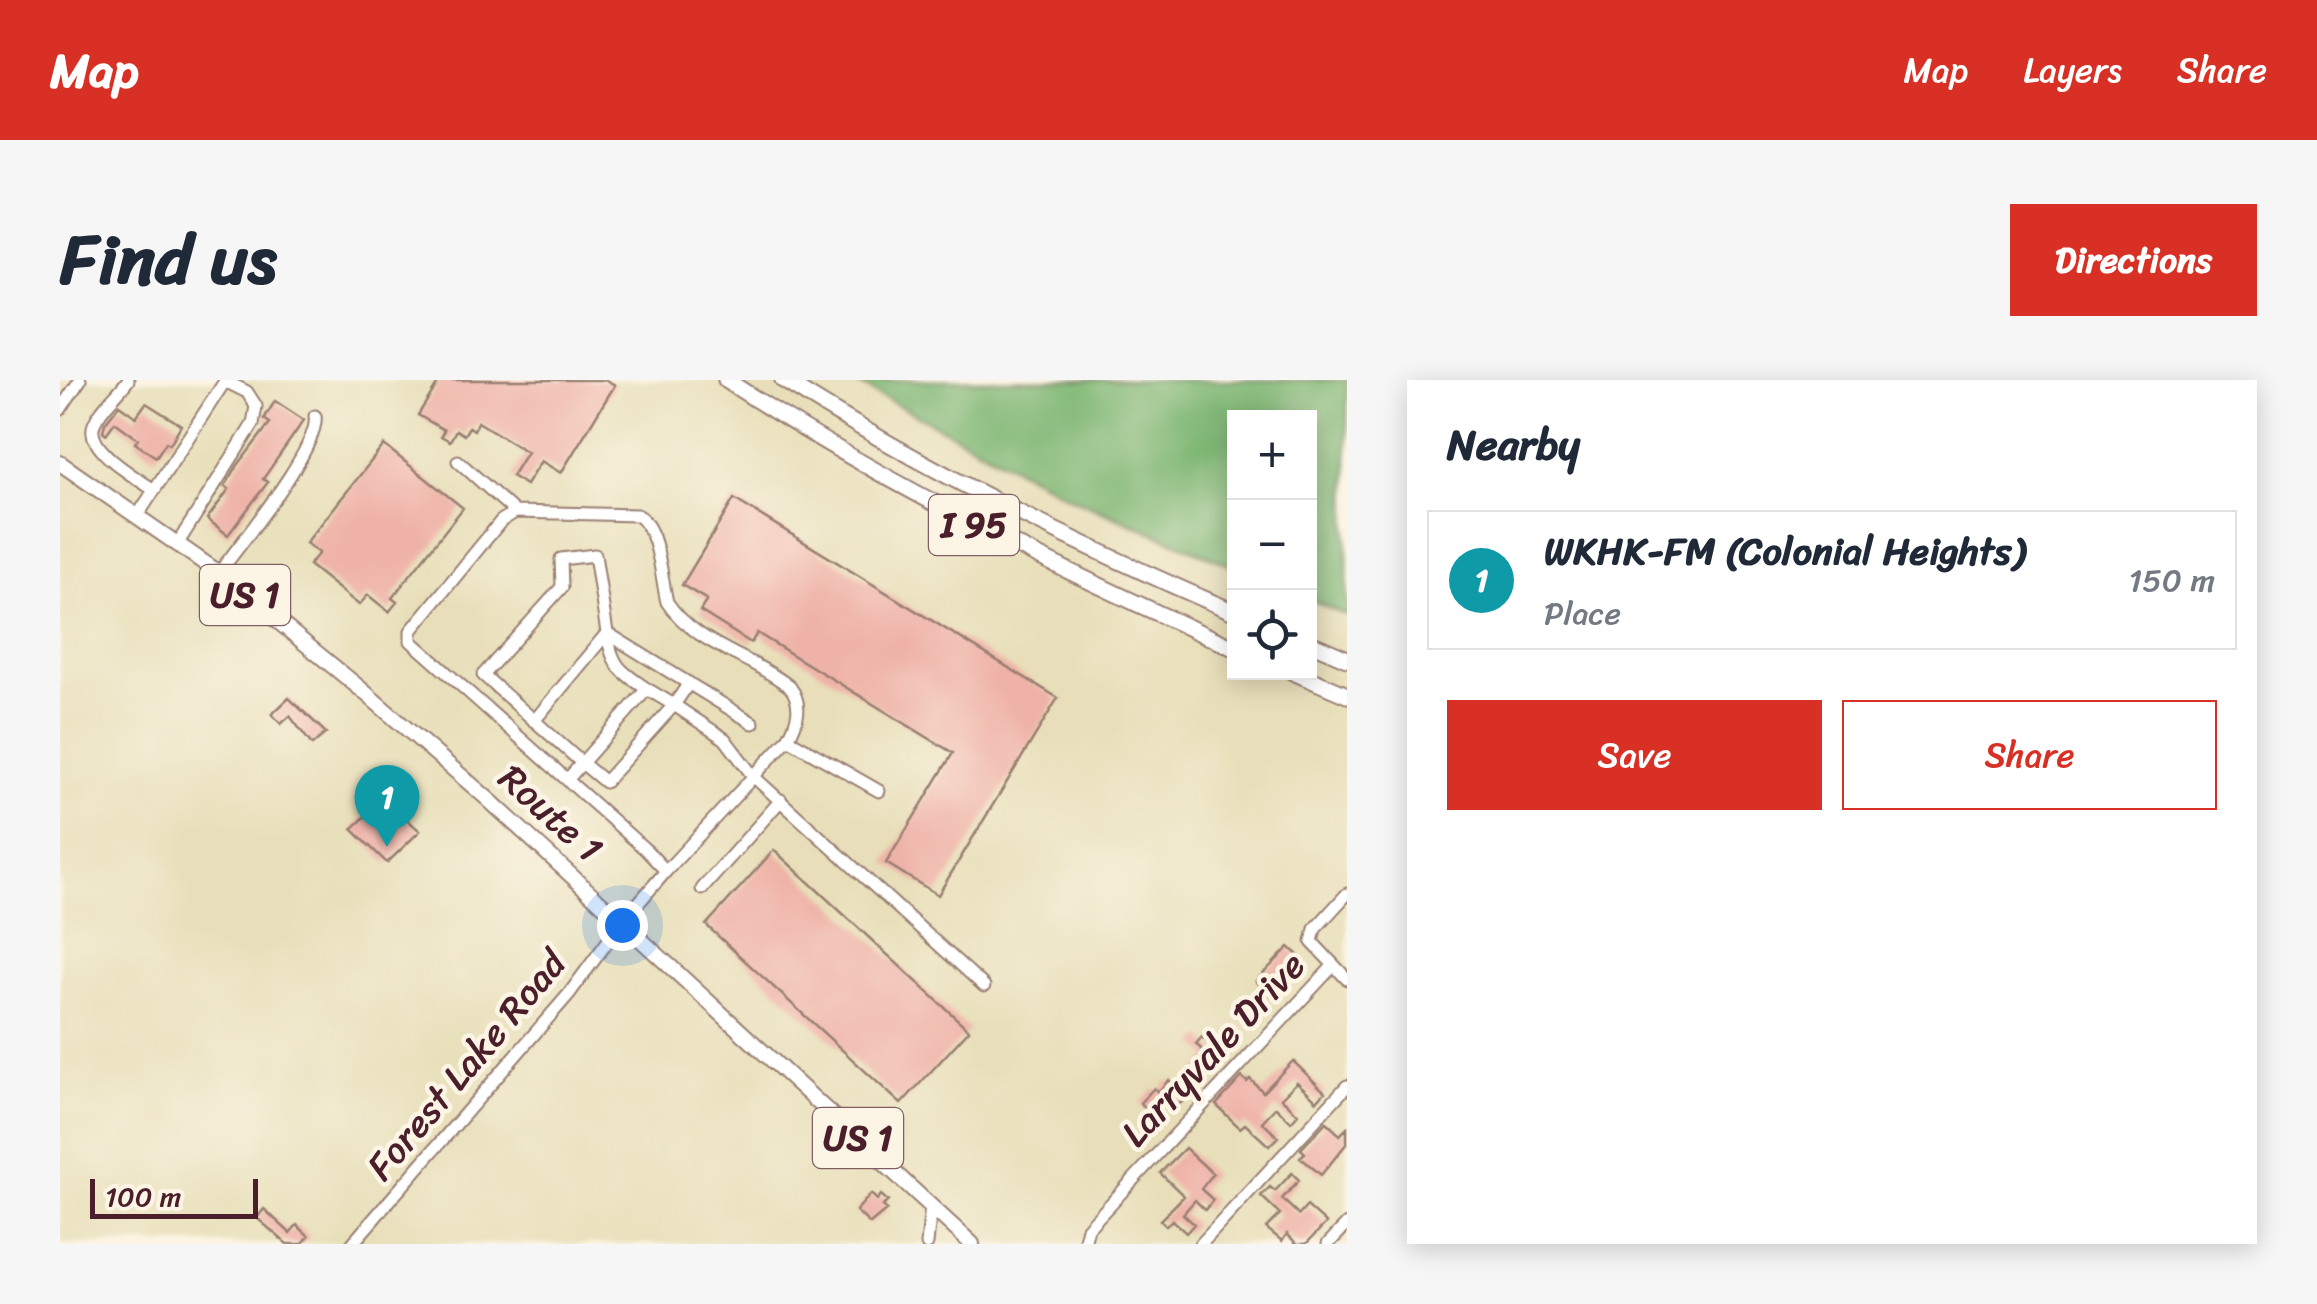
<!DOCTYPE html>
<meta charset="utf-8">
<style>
:root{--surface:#fff;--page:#f6f6f7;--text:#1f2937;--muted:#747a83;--line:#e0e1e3;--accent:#d93025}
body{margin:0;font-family:Sriracha,sans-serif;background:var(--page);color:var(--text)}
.controls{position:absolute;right:30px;top:30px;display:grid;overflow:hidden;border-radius:0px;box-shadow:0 5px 25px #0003}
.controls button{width:90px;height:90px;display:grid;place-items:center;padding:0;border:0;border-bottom:2px solid var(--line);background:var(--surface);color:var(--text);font:50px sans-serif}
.scale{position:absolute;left:30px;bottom:25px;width:168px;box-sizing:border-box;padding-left:10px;border:5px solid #4a1f2b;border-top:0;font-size:28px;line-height:35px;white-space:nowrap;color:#4a1f2b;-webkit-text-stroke:8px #fcf5e5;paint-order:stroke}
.you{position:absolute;left:562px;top:545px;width:35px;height:35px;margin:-25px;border:8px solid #fff;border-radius:50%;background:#1a73e8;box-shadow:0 0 0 15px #1a73e833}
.badge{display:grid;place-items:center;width:65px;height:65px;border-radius:50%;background:var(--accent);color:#fff;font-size:32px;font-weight:700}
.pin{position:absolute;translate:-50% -82px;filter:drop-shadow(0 2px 5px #0008)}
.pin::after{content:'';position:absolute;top:52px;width:35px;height:30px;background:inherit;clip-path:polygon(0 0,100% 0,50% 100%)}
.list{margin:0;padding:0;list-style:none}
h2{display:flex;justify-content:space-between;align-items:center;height:130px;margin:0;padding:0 40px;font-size:42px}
h2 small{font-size:32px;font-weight:400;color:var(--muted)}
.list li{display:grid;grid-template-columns:65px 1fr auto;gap:30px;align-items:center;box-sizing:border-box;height:140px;margin:0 20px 20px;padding:0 20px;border:2px solid var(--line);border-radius:0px}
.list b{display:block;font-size:38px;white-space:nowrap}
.list p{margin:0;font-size:32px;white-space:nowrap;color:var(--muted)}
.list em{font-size:32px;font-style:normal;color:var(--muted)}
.actions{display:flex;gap:20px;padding:30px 40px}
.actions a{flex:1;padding:22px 0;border:2px solid var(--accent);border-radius:0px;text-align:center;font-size:35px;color:var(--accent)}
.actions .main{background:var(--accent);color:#fff}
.icon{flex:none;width:55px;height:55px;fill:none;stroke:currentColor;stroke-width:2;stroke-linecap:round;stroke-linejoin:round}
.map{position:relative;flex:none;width:1287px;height:864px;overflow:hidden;border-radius:0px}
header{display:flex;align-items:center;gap:60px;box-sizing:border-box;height:140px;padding:0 50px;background:var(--accent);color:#fff}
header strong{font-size:48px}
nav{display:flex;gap:55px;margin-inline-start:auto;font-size:35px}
.intro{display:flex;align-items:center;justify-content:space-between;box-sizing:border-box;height:240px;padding:0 60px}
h1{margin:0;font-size:70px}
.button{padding:25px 45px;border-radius:0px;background:var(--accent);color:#fff;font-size:35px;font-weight:700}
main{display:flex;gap:60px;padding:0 60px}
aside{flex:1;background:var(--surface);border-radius:0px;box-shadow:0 5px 25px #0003}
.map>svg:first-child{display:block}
</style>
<header>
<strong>Map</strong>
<nav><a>Map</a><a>Layers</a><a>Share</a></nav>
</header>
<div class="intro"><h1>Find us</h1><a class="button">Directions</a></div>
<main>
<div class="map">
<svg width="1287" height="864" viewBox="0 0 1287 864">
<rect width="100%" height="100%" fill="#fcf5e5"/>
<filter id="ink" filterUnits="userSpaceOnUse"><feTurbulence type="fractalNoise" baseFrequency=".01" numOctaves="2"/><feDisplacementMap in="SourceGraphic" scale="20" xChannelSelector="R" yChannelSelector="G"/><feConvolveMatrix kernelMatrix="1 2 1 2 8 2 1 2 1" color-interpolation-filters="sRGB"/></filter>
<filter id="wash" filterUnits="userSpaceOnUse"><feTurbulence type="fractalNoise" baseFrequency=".0048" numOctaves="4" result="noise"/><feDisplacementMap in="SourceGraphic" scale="40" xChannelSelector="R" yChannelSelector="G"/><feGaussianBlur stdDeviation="2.25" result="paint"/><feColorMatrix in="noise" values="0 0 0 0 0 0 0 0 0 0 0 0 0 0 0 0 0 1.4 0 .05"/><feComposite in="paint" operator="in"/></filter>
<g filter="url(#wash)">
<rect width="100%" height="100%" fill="#e8dfba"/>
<path fill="#7fb774" stroke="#646b50" stroke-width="2.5" d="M791,0H1287V236L1250,220V38H1174V187L1010,117Z"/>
<g id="blocks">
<path fill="#efb2a8" d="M380,0H546L555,5L501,93L481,81L466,105L452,96L467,72L418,42L414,50L409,47L404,55L396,50L390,61L381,56L384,50L358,35Z
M215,21L244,40L203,99L208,102L168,155L147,139L169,109L165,106L178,85L210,43L204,39Z
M86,23L121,45L110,64L106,62L96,77L75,63L78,59L55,42L46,54L43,51L45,43L59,25L76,37Z
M324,65L403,128L332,218L337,222L329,232L308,215L299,225L249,185L259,173L246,163Z
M674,119L998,318L878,515L826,483L893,373L697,253L691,263L640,231L647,220L622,205Z
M229,318L266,353L252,365L230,336L221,344L212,334Z
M329,423L360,451L327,483L292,449L313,429L318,434Z
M714,470L909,650L841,724L646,545Z
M1229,567L1239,576L1214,605L1219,610L1213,617L1196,601Z
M1142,657L1163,677L1122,722L1117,725L1108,716L1093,734L1080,723L1094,708L1098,712L1109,700L1120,710L1149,677L1136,664Z
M1233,681L1265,712L1257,721L1237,702L1221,718L1238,734L1231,742L1216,727L1202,742L1218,757L1209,766L1185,744L1180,748L1156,725L1182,697L1187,702L1190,699L1203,712Z
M1266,742L1280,755L1287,748V763L1261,795L1240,777L1245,773L1241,769Z
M1125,768L1153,794L1141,809L1153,820L1145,830L1135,820L1123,834L1134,844L1126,853L1112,840L1106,846L1100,840L1124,816L1100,793Z
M1232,793L1239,800L1222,819L1239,835L1247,826L1266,843L1246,864H1237L1227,854L1222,861L1206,848L1220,834L1201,816L1210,807L1215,811Z
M811,814L817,820L821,815L828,821L823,826L827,830L810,844L796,831Z
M204,829L230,853L237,845L249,856L242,864H227L197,838Z"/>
</g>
</g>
<g filter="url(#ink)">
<use href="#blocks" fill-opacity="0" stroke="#997f72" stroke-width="2.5"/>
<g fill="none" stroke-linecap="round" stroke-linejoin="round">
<defs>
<path id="minor" d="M68,0C58,15 41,27 34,44C24,69 77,98 94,110
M0,30L20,0
M398,81L455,132
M78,135L165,1L187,12L196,26L193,44L118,163
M159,193C180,164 261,66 255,36
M547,253C552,286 560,291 587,309L522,383L545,402L614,325L665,359L693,396L924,606
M587,309L614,325L629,303
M474,341L547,253
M728,359L819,411
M507,400L522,383L423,295L502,207L501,179L535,175L547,253L693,343
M642,509L721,420
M1287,514L1255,549L1252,562L1287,599
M292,864L509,614L562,542L606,491L728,359C738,341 743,324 730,307C692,276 635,265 607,222C601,198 599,147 577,135L455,132L441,141L351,251V261L586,470L606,491
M867,864L871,826
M1024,864L1028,848L1273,586
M1141,864L1287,706
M1268,864L1287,844"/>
<path id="major" d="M0,83L159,193L302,310L429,420L912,864"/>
<path id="highway" d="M666,0C827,106 999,189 1174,268
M723,0C866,91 1018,165 1174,232
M1250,263L1287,279
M1233,292L1287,315"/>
</defs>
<use href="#minor" stroke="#997f72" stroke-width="15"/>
<use href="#major" stroke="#997f72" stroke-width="18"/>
<use href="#highway" stroke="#997f72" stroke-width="19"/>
<use href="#minor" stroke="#fff" stroke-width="11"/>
<use href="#major" stroke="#fff" stroke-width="14"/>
<use href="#highway" stroke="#fff" stroke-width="15"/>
</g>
</g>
<g text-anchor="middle" stroke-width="9" stroke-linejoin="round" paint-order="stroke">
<g fill="#fcf5e5" stroke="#7f5f63" stroke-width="2.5">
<rect x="869" y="115" width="90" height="60" rx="8"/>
<rect x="140" y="185" width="90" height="60" rx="8"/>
<rect x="753" y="728" width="90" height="60" rx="8"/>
</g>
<g font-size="35" font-weight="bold" fill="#4a1f2b">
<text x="914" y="157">I 95</text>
<text x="185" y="227">US 1</text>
<text x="798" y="770">US 1</text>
</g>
<g font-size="38" fill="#4a1f2b" stroke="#fcf5e5">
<text transform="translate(491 433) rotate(42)" y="13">Route 1</text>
<text transform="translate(1153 669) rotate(-47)" y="13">Larryvale Drive</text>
<text transform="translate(406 685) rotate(-50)" y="13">Forest Lake Road</text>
</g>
</g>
</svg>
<div class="controls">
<button>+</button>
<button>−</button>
<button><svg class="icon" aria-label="locate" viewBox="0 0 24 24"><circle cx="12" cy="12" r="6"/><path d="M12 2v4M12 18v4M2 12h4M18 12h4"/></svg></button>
</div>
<div class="scale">100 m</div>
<div class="you"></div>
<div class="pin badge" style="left:327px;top:467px;background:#0f9aa8">1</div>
</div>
<aside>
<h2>Nearby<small></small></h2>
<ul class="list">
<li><span class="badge" style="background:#0f9aa8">1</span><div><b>WKHK-FM (Colonial Heights)</b><p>Place</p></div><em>150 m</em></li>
</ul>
<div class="actions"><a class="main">Save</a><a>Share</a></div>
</aside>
</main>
